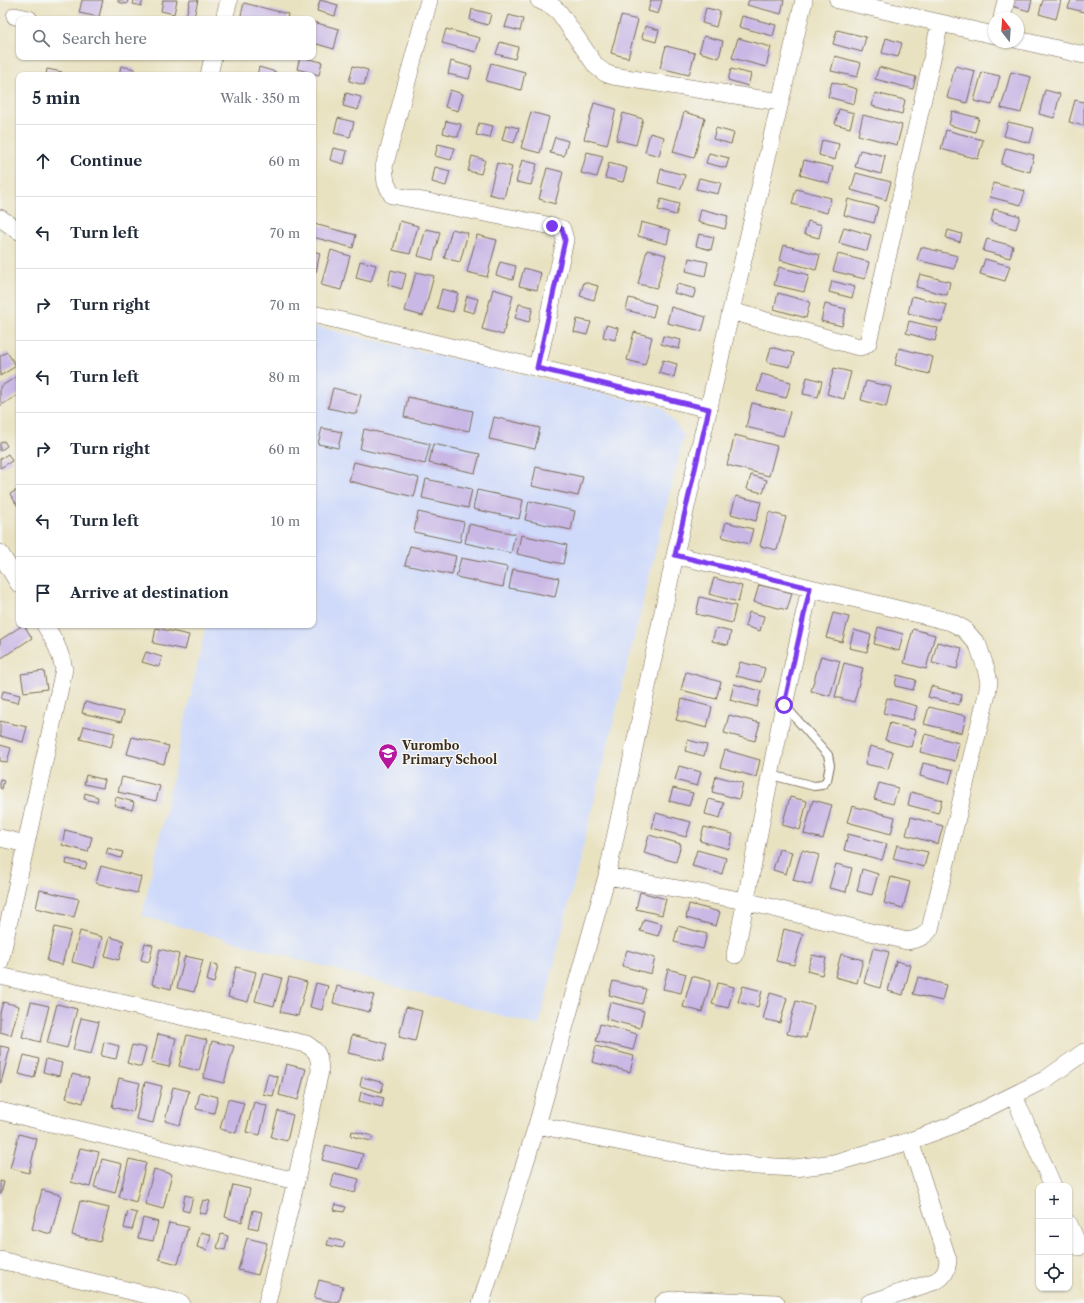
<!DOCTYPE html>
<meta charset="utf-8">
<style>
:root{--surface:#fff;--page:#f2f2f3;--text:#1f2937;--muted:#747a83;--line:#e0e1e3}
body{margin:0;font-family:"Libre Caslon Text",serif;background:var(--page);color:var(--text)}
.controls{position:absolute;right:12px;bottom:12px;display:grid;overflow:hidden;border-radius:8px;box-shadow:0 1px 3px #0004}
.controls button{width:36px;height:36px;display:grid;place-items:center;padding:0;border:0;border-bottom:1px solid var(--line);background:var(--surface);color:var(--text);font:20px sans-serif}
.compass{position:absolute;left:988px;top:12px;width:36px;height:36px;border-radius:50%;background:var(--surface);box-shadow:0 1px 3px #0004;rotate:343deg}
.stop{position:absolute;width:12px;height:12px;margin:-9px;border:3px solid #7c3aed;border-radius:50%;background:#fff}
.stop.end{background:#7c3aed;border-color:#fff;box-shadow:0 1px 4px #0008}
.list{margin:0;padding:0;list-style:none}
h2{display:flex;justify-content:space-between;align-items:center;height:52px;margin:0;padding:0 16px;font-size:17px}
h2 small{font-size:13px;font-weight:400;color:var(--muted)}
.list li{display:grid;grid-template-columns:26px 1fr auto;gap:12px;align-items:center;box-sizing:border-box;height:72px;padding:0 16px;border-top:1px solid var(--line)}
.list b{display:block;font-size:15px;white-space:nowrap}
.list em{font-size:13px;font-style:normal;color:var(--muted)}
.icon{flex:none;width:22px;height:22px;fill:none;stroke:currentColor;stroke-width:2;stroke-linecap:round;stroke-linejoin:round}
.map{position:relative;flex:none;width:1084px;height:1303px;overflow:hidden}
.search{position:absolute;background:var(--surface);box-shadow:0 1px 3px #0004;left:16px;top:16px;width:300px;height:44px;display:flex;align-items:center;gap:10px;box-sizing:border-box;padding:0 14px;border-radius:8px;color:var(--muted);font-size:15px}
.panel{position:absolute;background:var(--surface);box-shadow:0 1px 3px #0004;left:16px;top:72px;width:300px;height:556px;border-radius:8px}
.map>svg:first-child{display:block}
</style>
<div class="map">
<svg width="1084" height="1303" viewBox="0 0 1084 1303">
<rect width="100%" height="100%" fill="#f6f6f2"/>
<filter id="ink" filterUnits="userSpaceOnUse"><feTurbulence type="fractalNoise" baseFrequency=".025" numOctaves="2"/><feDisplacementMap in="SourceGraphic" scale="8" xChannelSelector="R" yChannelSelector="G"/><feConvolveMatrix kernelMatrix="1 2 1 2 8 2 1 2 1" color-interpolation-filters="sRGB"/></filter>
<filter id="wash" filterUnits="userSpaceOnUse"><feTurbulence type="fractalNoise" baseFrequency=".012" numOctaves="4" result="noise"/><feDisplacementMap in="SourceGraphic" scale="16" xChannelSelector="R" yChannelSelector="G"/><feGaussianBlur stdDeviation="0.9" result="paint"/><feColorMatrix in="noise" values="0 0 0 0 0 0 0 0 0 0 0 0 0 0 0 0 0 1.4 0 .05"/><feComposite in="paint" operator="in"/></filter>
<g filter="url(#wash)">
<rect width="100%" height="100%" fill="#e9e2c1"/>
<path fill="#cfdafa" d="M313,326L662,407L684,435L539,1026L142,916L206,625H313Z"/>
<g id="blocks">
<path fill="#c9b8e5" d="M82,0H103L99,17L79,13Z
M118,0H128L127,4L118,2Z
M134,0H143L141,6L133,4Z
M163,0H177L174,14L161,11Z
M190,0H198L194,17L186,16Z
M320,0L338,5L335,16L317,11Z
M651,0H662L658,14L648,11Z
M749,0H784L781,14L747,5Z
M1014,0H1032L1029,11L1012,6Z
M1043,0H1061L1056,19L1039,14Z
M1071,0H1084V12L1068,8Z
M244,3L288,14L287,19H240Z
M706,8L720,11L716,27L702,23Z
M472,9L491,14L488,25L470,20Z
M509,15L523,19L520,31L505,27Z
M621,16L638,20L628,58L611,53Z
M742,16L776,25L773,36L739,27Z
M313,22L339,29L334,49L313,43Z
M645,26L659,30L656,42L642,38Z
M446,29L480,38L476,52L442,43Z
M837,30L866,37L862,52L833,44Z
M704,36L723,41L719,58L699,52Z
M738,38L771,47L766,67L732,58Z
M886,38L902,43L898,57L882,53Z
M500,42L518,47L515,59L496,54Z
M666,46L695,53L689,75L660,68Z
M835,56L861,63L857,77L831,71Z
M300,57L322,62L319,75L297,69Z
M451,61L472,67L469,79L448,74Z
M491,63L525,72L521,90L486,81Z
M121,66L135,69L134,75H119Z
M353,66L368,70L364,85L349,81Z
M955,66L975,71L967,103L947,98Z
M259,67L276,72L275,75H257Z
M879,67L916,77L913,89L875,79Z
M47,69L62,72L61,75H46Z
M731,69L751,74L748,86L728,80Z
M982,72L1000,76L992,105L974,101Z
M1011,72L1031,77L1021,113L1001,108Z
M832,82L857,89L854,104L828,97Z
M450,90L463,94L458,111L445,107Z
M1045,90L1060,94L1054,118L1039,114Z
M346,93L361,97L358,110L343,106Z
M875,93L905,100L902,114L872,106Z
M1075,100L1084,102V126L1069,122Z
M594,103L616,109L607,145L584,139Z
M839,109L854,113L850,128L835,124Z
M952,111L979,118L975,132L949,125Z
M531,112L549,117L540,153L521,148Z
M684,112L705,118L694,158L673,152Z
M623,113L643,119L636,145L616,140Z
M863,115L902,125L897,145L858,135Z
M338,118L354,122L350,137L334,133Z
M446,121L461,124L458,137L443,133Z
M1008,122L1034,128L1030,143L1004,136Z
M479,123L493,126L490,138L476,135Z
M506,125L519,128L514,143L502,140Z
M716,128L734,133L731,144L713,139Z
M946,130L983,140L978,159L941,149Z
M650,133L664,137L659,156L645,152Z
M555,137L568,141L564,156L550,153Z
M822,140L839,144L835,160L819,155Z
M438,144L455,148L451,160L435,156Z
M333,148L347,151L344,164L330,160Z
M1006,148L1034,155L1030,172L1001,164Z
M860,150L885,156L881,174L855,167Z
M587,152L603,156L597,177L581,173Z
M709,153L729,158L726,168L706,163Z
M472,156L485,160L481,174L468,171Z
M522,160L537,164L531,185L516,182Z
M804,160L833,167L829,183L800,175Z
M497,163L512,167L504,198L489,194Z
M609,163L627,168L623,182L605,178Z
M435,167L450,171L446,186L432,182Z
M547,168L563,172L555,204L539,199Z
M661,169L685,175L681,189L658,183Z
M856,173L891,182L886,200L851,190Z
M699,178L721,183L718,194L696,189Z
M993,183L1025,191L1021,205L990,197Z
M796,189L831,198L827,213L792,204Z
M661,199L679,204L676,215L658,210Z
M848,199L878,207L874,223L844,215Z
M701,209L728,216L725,229L698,222Z
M994,209L1020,216L1016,229L991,222Z
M400,221L418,226L410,254L393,250Z
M808,221L822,225L819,238L804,234Z
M641,222L670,230L667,244L638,236Z
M314,224L356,235L353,248L313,237Z
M844,227L871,235L867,251L839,243Z
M426,229L440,232L433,260L418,256Z
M452,229L468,233L460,262L444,258Z
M948,230L962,234L960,242L946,238Z
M699,234L714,237L711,250L696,246Z
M477,235L497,240L487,277L467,272Z
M987,239L1013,246L1010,258L983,251Z
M784,245L820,255L816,270L780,260Z
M921,247L958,256L954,269L917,260Z
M331,250L350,256L341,290L321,285Z
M647,250L666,255L657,288L638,284Z
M313,251L320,253L316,272L313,271Z
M838,254L869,262L865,279L833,271Z
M689,258L708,262L705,276L686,271Z
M985,259L1010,266L1005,281L980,274Z
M360,261L376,265L371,282L356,278Z
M500,262L516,266L513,280L496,275Z
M779,267L809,275L804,292L774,285Z
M524,268L541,273L537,290L519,286Z
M391,270L406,274L402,289L388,285Z
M416,272L434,276L423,316L405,311Z
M920,274L950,282L947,295L916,287Z
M832,281L855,287L852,298L829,292Z
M584,282L598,286L594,300L580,296Z
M677,284L696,289L693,298L674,293Z
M442,289L458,293L453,312L437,308Z
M493,289L513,295L503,335L482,329Z
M778,293L810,302L806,318L774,309Z
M467,296L478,299L474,313L463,310Z
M912,296L947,305L942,322L908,313Z
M629,298L656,305L653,317L626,310Z
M519,304L533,307L529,322L515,318Z
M825,304L846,309L842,326L821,321Z
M671,307L706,317L702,331L667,323Z
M577,319L591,322L587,335L574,332Z
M909,321L938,328L935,341L906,333Z
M606,325L618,328L615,340L603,337Z
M634,332L652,337L645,365L627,360Z
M663,336L681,340L679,349L661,344Z
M771,347L794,353L790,367L767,362Z
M899,348L933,357L929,374L895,365Z
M7,352L16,366L0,376V356Z
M663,360L677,364L674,377L659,373Z
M834,368L851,372L844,399L827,394Z
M762,374L791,382L786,398L757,391Z
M19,375V394L0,406V387Z
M807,377L822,381L818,397L803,394Z
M866,381L891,387L886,407L861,400Z
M333,388L361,395L356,414L328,408Z
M408,397L473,411L469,431L404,417Z
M752,403L790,412L783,436L746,427Z
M494,417L540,428L535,449L489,439Z
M322,428L342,432L338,448L318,444Z
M364,429L430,444L425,464L360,449Z
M735,435L777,446L769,476L727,465Z
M4,441L7,446L0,451V443Z
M433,444L480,454L475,473L429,463Z
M8,454L12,461L0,468V459Z
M354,462L419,478L414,497L349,481Z
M536,467L583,477L578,496L532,486Z
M751,475L767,480L763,493L747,489Z
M426,479L472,489L468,508L422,498Z
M19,489V508L10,494Z
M477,490L523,500L519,519L473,509Z
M736,496L761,502L756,521L731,514Z
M529,501L575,511L571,530L525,520Z
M418,512L464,522L460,542L414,532Z
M769,512L786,517L777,550L760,546Z
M726,522L753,529L749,544L722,537Z
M469,524L515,534L511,553L465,543Z
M521,535L567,545L563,564L517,554Z
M410,546L456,556L452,575L405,565Z
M461,558L507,567L503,587L456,577Z
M513,569L559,578L555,597L509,588Z
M714,578L742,586L738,602L709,594Z
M759,585L792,593L787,610L754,602Z
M700,597L736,606L732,623L696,614Z
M749,612L764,616L760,631L745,626Z
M833,613L849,617L842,642L826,638Z
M23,625H24L32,638L0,659V640Z
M878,627L903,634L899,651L874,644Z
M156,628L189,635L185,650L153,643Z
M716,628L731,632L728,645L712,641Z
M913,629L935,635L926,669L904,663Z
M854,630L871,635L867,652L849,648Z
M937,642L962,648L957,669L932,663Z
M146,652L162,657L159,667L142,662Z
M821,656L840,661L830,696L811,691Z
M740,662L765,668L761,682L736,676Z
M844,663L863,668L854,702L835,697Z
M44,671L47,689L24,692L21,674Z
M686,672L721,682L716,699L681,690Z
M897,675L916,680L913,690L895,686Z
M734,684L761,691L757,707L730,700Z
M931,686L962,695L959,705L928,697Z
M3,691L20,695L18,703L1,699Z
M887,698L917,706L913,720L883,713Z
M682,699L712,707L707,728L676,720Z
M85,702L124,712L121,722L82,713Z
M929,707L966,716L962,733L924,724Z
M729,715L760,723L755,741L724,733Z
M0,721L27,727L23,742L0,736Z
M890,723L916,730L911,747L885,740Z
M84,726L115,733L111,747L80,739Z
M925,734L959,743L955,761L920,752Z
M132,737L169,746L164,764L127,754Z
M688,740L707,745L704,756L685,751Z
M0,745L11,748L7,762L0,761Z
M870,746L893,752L888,769L865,764Z
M725,750L760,760L756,777L720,767Z
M923,763L953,770L949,784L920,776Z
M679,766L701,772L697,786L675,780Z
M86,775L105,780L103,788L84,784Z
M716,776L743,783L739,799L712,792Z
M122,777L160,786L156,801L118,792Z
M0,779L4,780L2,789L0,788Z
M879,783L898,788L893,804L874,799Z
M673,788L693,793L689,806L669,801Z
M911,792L942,800L938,813L908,805Z
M85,793L98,797L97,802L84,799Z
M116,797L134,802L132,810L114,805Z
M790,797L807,801L800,830L782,825Z
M709,799L724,803L720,818L705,814Z
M813,800L832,805L823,839L804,834Z
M852,806L895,817L891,834L847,822Z
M656,813L691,822L686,837L652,828Z
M911,817L943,826L938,844L906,835Z
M704,827L733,834L729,849L700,841Z
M65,830L92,837L88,852L62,845Z
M848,834L887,844L882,860L844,850Z
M649,835L681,844L676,862L644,853Z
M897,845L928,852L924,867L893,859Z
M108,848L123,852L121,858L106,854Z
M779,849L792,852L786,874L773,870Z
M697,850L726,858L722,874L692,866Z
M802,850L819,855L811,885L793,880Z
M67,859L87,863L85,869L66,864Z
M836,864L852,868L846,892L829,888Z
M101,866L141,877L137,893L96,883Z
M862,869L878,874L872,895L857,891Z
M891,877L910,882L903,908L884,903Z
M40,890L79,899L74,917L36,908Z
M640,892L666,899L662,915L636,909Z
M689,904L720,912L716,926L686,918Z
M644,919L662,924L658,936L640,931Z
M678,926L707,934L703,949L674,942Z
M55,927L71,931L62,965L47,961Z
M784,929L803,934L794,965L776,961Z
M80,931L102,937L94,968L72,962Z
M110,937L124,941L119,960L105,956Z
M145,943L153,945L149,962L141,960Z
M873,948L889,952L880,988L864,983Z
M160,949L179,954L171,989L152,984Z
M627,950L655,958L651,974L622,966Z
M841,954L863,960L857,983L835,977Z
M812,955L826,958L822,975L807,971Z
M185,956L203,960L194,992L177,988Z
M896,961L911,965L903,995L888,991Z
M211,963L218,965L214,983L207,981Z
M236,967L256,972L248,1002L228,997Z
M668,969L686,974L681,993L663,989Z
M263,973L282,978L274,1006L255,1001Z
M692,976L711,981L702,1012L683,1007Z
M289,977L307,982L298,1016L280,1012Z
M918,977L946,985L942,1001L913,994Z
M613,981L646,989L642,1004L609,995Z
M316,983L328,986L322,1010L310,1007Z
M718,983L734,987L728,1008L712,1004Z
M337,986L374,995L369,1012L333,1003Z
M743,986L762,991L758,1007L738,1002Z
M770,993L787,998L780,1023L763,1019Z
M796,1001L814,1006L806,1038L787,1034Z
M3,1002L19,1006L11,1035L0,1032V1013Z
M31,1002L49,1006L40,1042L22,1037Z
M610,1002L644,1011L640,1028L606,1019Z
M57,1004L77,1009L67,1048L47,1043Z
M406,1007L422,1011L415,1041L399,1037Z
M81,1018L99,1022L91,1054L73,1050Z
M600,1024L637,1034L633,1050L596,1041Z
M158,1034L176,1038L169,1067L151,1063Z
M187,1035L207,1040L199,1071L179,1066Z
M352,1035L387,1044L383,1061L348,1053Z
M212,1041L234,1046L224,1083L203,1078Z
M104,1042L119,1046L116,1059L101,1056Z
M132,1045L146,1048L141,1067L127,1063Z
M0,1046L10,1048L1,1083H0Z
M596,1046L634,1056L630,1072L592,1062Z
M24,1055L39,1059L34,1078L19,1074Z
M46,1059L62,1063L59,1076L43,1072Z
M286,1064L306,1069L298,1100L279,1095Z
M72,1074L89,1078L83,1103L66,1098Z
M268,1074L278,1077L273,1096L263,1094Z
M362,1077L384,1083L381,1092L360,1086Z
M119,1078L140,1083L133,1112L112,1107Z
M145,1082L162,1086L153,1123L136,1119Z
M173,1087L189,1091L180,1125L165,1121Z
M200,1092L218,1097L214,1113L196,1109Z
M361,1092L384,1098L382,1107L359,1101Z
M228,1099L244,1103L236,1133L220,1129Z
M254,1102L267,1106L260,1135L246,1132Z
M278,1111L293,1115L287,1141L271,1137Z
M352,1131L373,1136L371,1141L351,1136Z
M19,1134L37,1139L29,1173L10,1168Z
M326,1145L363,1154L359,1169L322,1160Z
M80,1148L99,1152L90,1187L71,1182Z
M102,1159L122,1164L115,1193L94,1187Z
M129,1159L146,1163L136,1202L119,1197Z
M154,1169L172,1174L163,1209L145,1204Z
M334,1173L359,1179L355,1193L331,1187Z
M0,1181L4,1182L1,1194H0Z
M233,1185L250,1189L242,1222L225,1217Z
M42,1190L61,1195L51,1234L32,1229Z
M185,1195L193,1197L189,1212L182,1210Z
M203,1200L210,1201L206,1214L199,1213Z
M80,1201L109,1208L100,1242L72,1235Z
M335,1204L346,1207L344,1212L333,1210Z
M253,1210L262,1212L258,1229L249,1227Z
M128,1211L137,1213L132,1230L124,1228Z
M143,1218L158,1222L153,1241L138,1238Z
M169,1223L188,1227L178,1264L159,1259Z
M201,1232L211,1235L207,1250L197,1247Z
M221,1234L228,1236L225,1250L217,1248Z
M247,1238L267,1243L258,1275L238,1270Z
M329,1238L345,1242L343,1248L327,1245Z
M319,1280L343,1286L339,1303L314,1298Z"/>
</g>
</g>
<g filter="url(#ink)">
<use href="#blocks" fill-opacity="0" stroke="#786a57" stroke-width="1"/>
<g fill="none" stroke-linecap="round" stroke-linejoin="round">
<defs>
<path id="lane" d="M771,775L814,786L822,785L827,780L830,765L828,755L785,706"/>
<path id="street" d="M429,0L384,167L386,183L392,195L552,226L562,229L565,240L537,368
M539,0L552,6L559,12L596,66L605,73L613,76L780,102
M838,0L994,35
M15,16L29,19
M1002,18L1006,0
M224,19L229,0
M1018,40L1084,55
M209,75L213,57
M0,218L19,231
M731,311L859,347L864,346L868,343L940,23
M313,314L709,409
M0,553L19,584
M0,838L26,844L64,669C60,651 55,641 45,625
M607,876L745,901L907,941C917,939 923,938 930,929L987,694L989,682L986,669L978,645L964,629L951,622L675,555
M735,955L784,705L810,588
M0,962L26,844
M0,976L306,1044C319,1052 319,1056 320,1071L296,1181L267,1303
M1014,1096L1053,1186
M0,1111L296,1181
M537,1125L711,1160L757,1166L795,1168L834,1163L910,1141L953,1125L1046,1079L1084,1052
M1069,1224L1079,1247
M0,1260L181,1303
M481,1303L537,1125L607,876L675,555L731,311L804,0
M663,1303L666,1301L681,1299L776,1303
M869,1303L936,1281C945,1276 947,1270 948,1260L910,1141"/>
</defs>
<use href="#lane" stroke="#786a57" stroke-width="10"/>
<use href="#street" stroke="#786a57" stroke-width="18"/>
<use href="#lane" stroke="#fff" stroke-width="8"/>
<use href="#street" stroke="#fff" stroke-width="17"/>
</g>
</g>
<g fill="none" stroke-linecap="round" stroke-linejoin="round" filter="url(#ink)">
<path stroke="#7c3aed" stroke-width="5" d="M552,226L562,229L565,240L537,368L709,409L675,555L810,588L784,705"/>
</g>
<defs>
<symbol id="school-pin" viewBox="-11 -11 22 30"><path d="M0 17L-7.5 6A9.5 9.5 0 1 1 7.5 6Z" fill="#b5179e" stroke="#f6f6f2"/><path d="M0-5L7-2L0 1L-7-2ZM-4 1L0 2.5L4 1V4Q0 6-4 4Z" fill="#fff"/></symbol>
</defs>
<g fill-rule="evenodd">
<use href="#school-pin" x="377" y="742" width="22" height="30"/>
</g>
<g text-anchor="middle" stroke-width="3" stroke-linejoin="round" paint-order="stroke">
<g font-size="12" font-weight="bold" fill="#3b2a1e" stroke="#f6f6f2" text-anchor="start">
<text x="402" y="750">Vurombo<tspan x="402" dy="14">Primary School</tspan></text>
</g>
</g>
</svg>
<div class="controls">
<button>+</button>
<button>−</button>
<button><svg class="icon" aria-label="locate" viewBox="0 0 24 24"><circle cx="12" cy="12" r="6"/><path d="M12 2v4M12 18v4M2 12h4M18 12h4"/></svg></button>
</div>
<svg class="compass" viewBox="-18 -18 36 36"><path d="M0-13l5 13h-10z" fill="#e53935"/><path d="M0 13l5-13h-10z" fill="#747a83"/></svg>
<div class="stop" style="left:784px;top:705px"></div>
<div class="stop end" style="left:552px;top:226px"></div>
<div class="search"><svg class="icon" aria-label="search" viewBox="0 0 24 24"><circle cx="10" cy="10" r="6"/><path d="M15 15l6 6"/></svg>Search here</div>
<section class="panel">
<h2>5 min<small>Walk · 350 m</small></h2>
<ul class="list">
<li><svg class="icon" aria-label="ahead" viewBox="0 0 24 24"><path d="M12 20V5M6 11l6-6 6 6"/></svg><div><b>Continue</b></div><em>60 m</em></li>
<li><svg class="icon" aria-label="left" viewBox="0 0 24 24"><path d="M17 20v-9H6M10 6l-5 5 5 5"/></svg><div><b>Turn left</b></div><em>70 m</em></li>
<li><svg class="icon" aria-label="right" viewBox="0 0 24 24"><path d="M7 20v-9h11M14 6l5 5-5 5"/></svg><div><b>Turn right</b></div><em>70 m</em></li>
<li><svg class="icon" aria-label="left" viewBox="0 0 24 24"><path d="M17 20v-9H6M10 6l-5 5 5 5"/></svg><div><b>Turn left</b></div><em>80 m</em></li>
<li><svg class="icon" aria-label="right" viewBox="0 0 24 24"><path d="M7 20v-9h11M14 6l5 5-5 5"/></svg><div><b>Turn right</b></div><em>60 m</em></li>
<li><svg class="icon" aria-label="left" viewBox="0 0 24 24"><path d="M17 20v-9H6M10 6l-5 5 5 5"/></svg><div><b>Turn left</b></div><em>10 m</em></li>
<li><svg class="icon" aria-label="arrive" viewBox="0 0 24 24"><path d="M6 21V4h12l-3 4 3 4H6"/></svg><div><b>Arrive at destination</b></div></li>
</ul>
</section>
</div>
